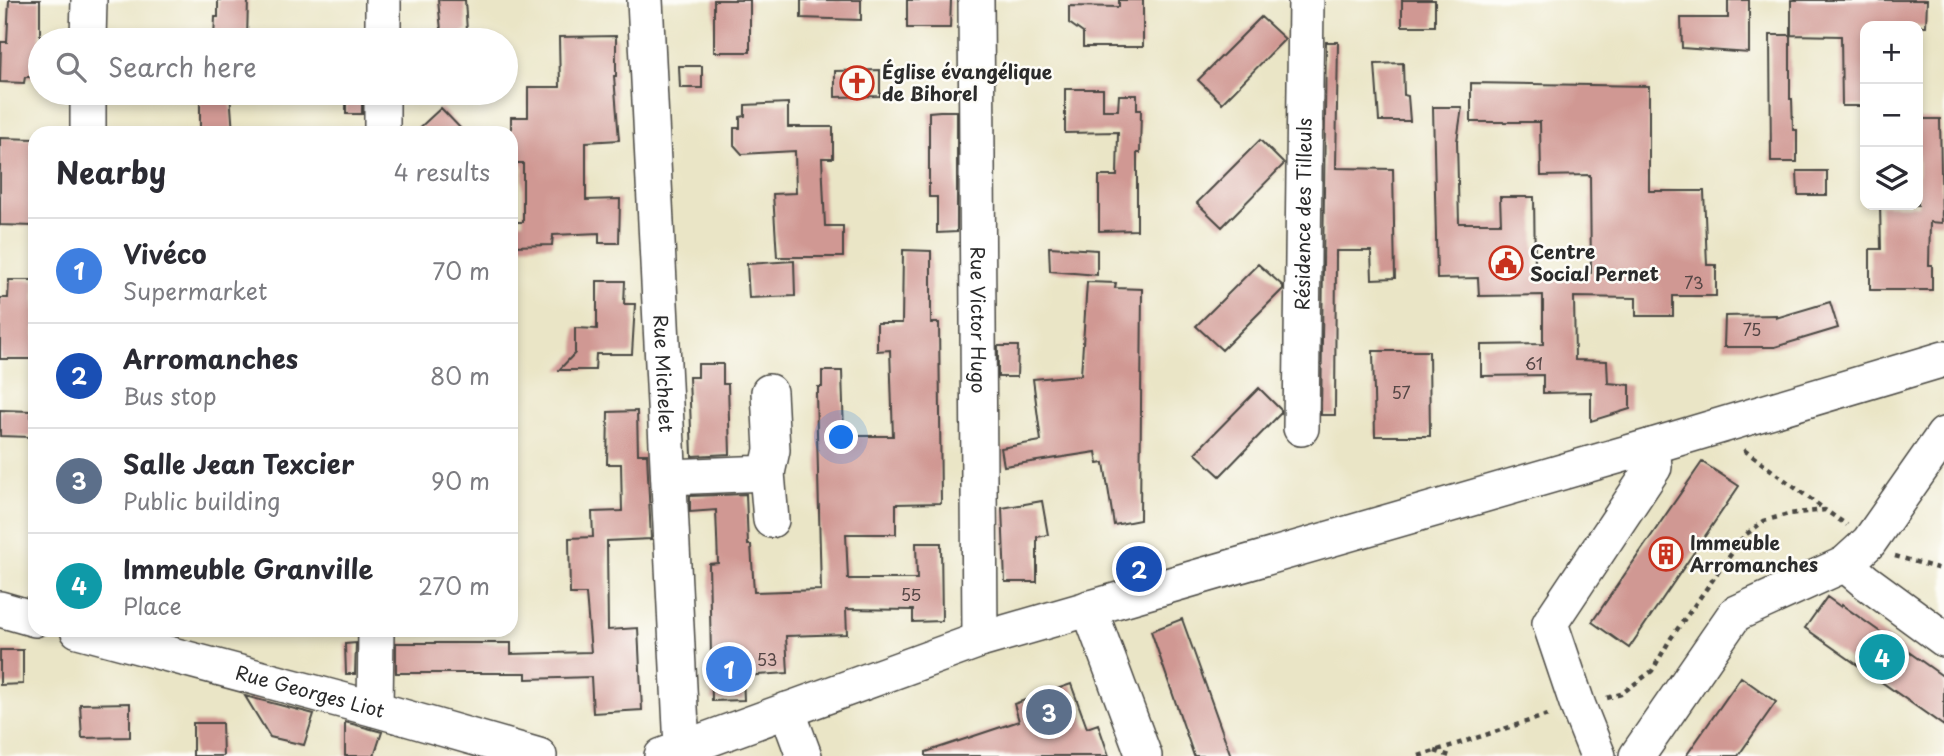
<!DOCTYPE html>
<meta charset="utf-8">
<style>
:root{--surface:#fff;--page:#f7f7f7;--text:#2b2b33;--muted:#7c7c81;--line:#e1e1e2;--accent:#b45309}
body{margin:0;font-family:"Playpen Sans",sans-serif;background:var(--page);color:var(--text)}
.controls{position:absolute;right:21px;top:21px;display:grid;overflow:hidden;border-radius:14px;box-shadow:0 4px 10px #0003}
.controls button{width:63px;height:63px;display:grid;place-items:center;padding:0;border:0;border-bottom:2px solid var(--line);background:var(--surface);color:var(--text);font:35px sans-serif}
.you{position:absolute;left:842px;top:438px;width:24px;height:24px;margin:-18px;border:5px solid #fff;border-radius:50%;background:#1a73e8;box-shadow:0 0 0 10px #1a73e833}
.badge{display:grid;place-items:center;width:46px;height:46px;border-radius:50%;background:var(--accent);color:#fff;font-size:23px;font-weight:700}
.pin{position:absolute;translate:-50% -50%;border:4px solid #fff;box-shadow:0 2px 7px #0006}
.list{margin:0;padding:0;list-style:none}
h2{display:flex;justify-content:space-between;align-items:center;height:91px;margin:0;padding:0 28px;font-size:30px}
h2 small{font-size:23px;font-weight:400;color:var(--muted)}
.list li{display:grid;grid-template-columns:46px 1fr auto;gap:21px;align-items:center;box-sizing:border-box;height:105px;padding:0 28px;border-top:2px solid var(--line)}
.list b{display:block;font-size:26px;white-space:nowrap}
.list p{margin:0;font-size:23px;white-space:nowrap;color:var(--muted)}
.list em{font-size:23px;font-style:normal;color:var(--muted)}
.icon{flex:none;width:38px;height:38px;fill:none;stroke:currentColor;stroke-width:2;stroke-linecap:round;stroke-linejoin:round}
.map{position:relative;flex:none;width:1944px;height:756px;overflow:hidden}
.search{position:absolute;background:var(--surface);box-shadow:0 4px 10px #0003;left:28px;top:28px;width:490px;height:77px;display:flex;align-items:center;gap:18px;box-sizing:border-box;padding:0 24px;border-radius:38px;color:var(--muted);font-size:26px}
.panel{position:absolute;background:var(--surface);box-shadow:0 4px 10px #0003;left:28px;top:126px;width:490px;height:511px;border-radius:21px}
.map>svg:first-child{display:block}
</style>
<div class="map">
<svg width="1944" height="756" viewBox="0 0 1944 756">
<rect width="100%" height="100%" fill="#fdfcf7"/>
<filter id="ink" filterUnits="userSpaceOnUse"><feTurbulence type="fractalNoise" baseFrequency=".0143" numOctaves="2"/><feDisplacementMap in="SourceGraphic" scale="14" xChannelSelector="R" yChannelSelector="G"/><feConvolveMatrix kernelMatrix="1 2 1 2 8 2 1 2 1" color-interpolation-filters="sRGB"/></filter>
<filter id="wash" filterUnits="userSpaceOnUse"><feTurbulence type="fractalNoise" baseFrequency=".00686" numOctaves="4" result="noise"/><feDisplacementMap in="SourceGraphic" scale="28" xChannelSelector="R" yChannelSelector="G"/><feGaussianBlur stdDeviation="1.57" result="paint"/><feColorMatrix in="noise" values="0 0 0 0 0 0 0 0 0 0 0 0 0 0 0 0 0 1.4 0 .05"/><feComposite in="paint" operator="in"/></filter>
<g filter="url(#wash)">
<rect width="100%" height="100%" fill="#eae5c6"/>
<g id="blocks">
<path fill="#d09893" d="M9,0H40V77H25L24,83L0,82L1,42H7Z
M218,0H248L247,40H214L215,17H218Z
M438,0H465L467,31H463L464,40H442Z
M714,0H750V52H714Z
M801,0H861V20L801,18Z
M907,0H951L950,28H907Z
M1119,0H1143V47H1083V33L1069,23V6L1119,7Z
M1402,0H1435V26H1402Z
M1728,0H1749V53L1682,48L1681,18H1728Z
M1791,0H1927L1926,26H1865V106H1842L1841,36L1791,35Z
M1261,17L1285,39L1222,103L1198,80Z
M1770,35H1790V99H1792L1793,130H1797V162H1771Z
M616,36V76H614L619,140L586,142V200L620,199L619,243H599V233L553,235L552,245L511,246V222H523V163H511V117H528V87H560L559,37Z
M1326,42H1338L1336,168L1393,169L1395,278L1372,279L1371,251H1336L1335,415H1321Z
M1403,63L1404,95L1408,96L1410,121H1379L1375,64Z
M679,66H702V88H680Z
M880,70V96L835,97V71Z
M1471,83L1649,86V191H1704L1707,265H1716V296H1673V316H1636V298L1574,297L1575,360L1607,361L1608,383L1630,385V409L1591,421V392L1543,393V375L1481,376V345L1543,344V295L1479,296L1478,278L1437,279L1433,107H1462L1457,141L1459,223H1501L1500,197H1534L1535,268L1551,274L1591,273L1590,175L1541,176L1540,122H1471Z
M1065,89H1103V110H1118L1119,95H1137V110H1141L1140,153H1137V230L1099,231V176H1117L1118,132L1065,133Z
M200,93H230L233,133H200Z
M346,93H362V114H346Z
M788,103V127H833V158H822L825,226H843V257H777L773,194L796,193L795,151L742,154L734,145V128H740V117L745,116V105Z
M441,108L465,133H414Z
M940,111H957V232L937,233V197H929V112Z
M1918,119H1940L1942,223L1930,222L1929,265H1932V290H1870V249H1881L1880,205H1918Z
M0,138L35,139V226L0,225Z
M1260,140L1284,164L1222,227L1197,203Z
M1797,171H1827V195H1798Z
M1049,247L1097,250V275L1050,271Z
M903,250L931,251V323H939L941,503L896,504V534H846L848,579H917L916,543H941L942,621L913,622V610L846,609L847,634L786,636L788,673L743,676L744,700L712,701L709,564L718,563L716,510L690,512V496L746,494L748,545H751L754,592L821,590L816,393H818V387H822V371H842L844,436H893L890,350L877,351V323H902Z
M794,261L795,296L749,298L747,264Z
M1258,264L1283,286V289L1222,350L1196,326Z
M9,280H35V359H0V298H8Z
M597,281H625L624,304H635L632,354H596L595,370H559L575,353V328L597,329Z
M1087,282L1116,283L1115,288L1142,289L1140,520L1114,525L1104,463L1098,464L1096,452L1004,466L1001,448L1041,441L1033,379L1081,375Z
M1830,302L1838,328L1775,347H1724L1725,316L1776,315V318Z
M998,346H1018L1017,377H998Z
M1373,351H1429L1430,436H1375Z
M698,364H723V384H728L730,454L692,456L689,377H698Z
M1259,388L1281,410V413L1220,476L1195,453Z
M0,410L31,411V437L0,436Z
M637,411L638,454H647L651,539L607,541L608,630L638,628L642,710L593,713L591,677L526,679V673H396V643H511V654L591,652L586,594H570L569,538L593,537L592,512L622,511L621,464H607L608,412Z
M1702,462L1739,486L1629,648L1592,622Z
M1042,501L1048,535L1037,537V582H1005L1002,508Z
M1827,597L1841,607L1842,605L1944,677V726L1805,628Z
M1182,619L1191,644L1231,756H1194L1151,631Z
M356,643L355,674H346L345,644Z
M0,650H23V684L0,685Z
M1741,677L1776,702L1738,756H1686Z
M1071,684L1087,728L1098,724L1109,756H926V752L1019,721L1014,704Z
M245,696L314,714L304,745L270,737Z
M130,703V737L82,738L80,704Z
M345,722L382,732L374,756H345Z
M193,723H222L223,756H193Z"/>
</g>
</g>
<g filter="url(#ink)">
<use href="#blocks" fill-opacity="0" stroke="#484742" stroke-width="2"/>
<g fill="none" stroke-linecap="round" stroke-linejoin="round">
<defs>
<g id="minor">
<path id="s1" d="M645,0L682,748"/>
<path id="s2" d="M976,0L980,640"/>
<path d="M88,40L89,0"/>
<path d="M383,40V0"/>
<path d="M88,133V93"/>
<path d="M382,133V93"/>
<path id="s3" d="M1301,428L1306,0"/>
<path d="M767,473L771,520"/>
<path d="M669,477L767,473L772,450L769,392"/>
<path d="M1845,564L1869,542L1944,435"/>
<path d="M1089,608L1144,756"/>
<path d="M0,609L35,619"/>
<path id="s4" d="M78,630L375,709L539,756"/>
<path d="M375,709L376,630"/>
<path d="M787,710L804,756"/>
<path d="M662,756L980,640L1652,446L1944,359"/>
<path d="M1598,756L1578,706L1550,623L1654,467L1652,446"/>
<path d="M1637,756L1735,614L1845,564L1865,581L1944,639"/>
</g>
</defs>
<use href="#minor" stroke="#484742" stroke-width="38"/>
<path stroke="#484742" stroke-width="4.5" stroke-dasharray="5 5" stroke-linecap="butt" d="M1744,450L1824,509
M1895,556L1944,570
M1607,698L1621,694L1652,671L1671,638L1744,536L1764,521L1788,514L1825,510L1847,525
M1435,751L1450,756
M1419,756L1551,714"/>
<use href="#minor" stroke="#fff" stroke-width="35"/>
</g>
</g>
<defs>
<symbol id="church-ring" viewBox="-11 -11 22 22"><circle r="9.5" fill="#fdfcf7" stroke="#c8321e" stroke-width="1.5"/><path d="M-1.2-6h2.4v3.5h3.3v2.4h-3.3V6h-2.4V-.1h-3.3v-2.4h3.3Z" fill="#c8321e"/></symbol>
<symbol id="civic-ring" viewBox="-11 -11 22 22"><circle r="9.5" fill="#fdfcf7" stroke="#c8321e" stroke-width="1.5"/><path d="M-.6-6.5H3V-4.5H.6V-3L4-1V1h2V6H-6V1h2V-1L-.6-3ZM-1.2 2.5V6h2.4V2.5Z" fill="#c8321e"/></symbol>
<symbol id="building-ring" viewBox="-11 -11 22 22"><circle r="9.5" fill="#fdfcf7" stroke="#c8321e" stroke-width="1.5"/><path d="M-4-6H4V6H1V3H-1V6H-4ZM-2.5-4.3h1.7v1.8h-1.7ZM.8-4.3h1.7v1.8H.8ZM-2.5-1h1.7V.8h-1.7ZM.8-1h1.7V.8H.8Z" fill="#c8321e"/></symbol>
</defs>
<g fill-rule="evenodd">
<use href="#church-ring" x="838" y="64" width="38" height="38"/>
<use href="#civic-ring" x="1487" y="244" width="38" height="38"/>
<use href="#building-ring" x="1647" y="535" width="38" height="38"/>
</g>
<g text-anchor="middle" stroke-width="5" stroke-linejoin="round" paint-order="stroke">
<g font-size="16" fill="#544645">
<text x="1694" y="289">73</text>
<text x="1752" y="336">75</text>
<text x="1534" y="370">61</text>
<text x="1401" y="399">57</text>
<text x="911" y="601">55</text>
<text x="767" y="666">53</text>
</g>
<g font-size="19" font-weight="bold" fill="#2b2b2b" stroke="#fdfcf7" text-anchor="start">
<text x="882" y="79">Église évangélique<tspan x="882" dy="22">de Bihorel</tspan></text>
<text x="1530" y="259">Centre<tspan x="1530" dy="22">Social Pernet</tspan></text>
<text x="1690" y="550">Immeuble<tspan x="1690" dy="22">Arromanches</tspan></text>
</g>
<g font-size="19" fill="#2b2b2b" stroke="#fdfcf7">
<text dy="7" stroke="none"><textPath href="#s3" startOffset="214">Résidence des Tilleuls</textPath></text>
<text dy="7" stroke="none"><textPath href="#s2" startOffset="320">Rue Victor Hugo</textPath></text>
<text dy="7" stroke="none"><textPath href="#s1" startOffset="374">Rue Michelet</textPath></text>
<text dy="7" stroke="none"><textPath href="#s4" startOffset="240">Rue Georges Liot</textPath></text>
</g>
</g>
</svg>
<div class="controls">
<button>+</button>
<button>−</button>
<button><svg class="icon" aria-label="layers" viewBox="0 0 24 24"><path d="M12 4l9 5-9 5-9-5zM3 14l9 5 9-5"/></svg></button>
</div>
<div class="you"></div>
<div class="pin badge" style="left:729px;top:669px;background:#3f7fe0">1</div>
<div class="pin badge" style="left:1139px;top:569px;background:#1a4fb4">2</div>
<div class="pin badge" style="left:1049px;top:712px;background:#5c6f8a">3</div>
<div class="pin badge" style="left:1882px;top:657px;background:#0f9aa8">4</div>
<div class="search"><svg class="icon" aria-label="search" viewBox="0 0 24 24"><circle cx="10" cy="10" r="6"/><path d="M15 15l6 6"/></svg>Search here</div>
<section class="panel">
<h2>Nearby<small>4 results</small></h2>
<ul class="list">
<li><span class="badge" style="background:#3f7fe0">1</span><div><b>Vivéco</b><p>Supermarket</p></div><em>70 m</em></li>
<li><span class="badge" style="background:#1a4fb4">2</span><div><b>Arromanches</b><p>Bus stop</p></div><em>80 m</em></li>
<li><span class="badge" style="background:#5c6f8a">3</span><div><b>Salle Jean Texcier</b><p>Public building</p></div><em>90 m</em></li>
<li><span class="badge" style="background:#0f9aa8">4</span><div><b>Immeuble Granville</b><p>Place</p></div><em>270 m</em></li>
</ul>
</section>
</div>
